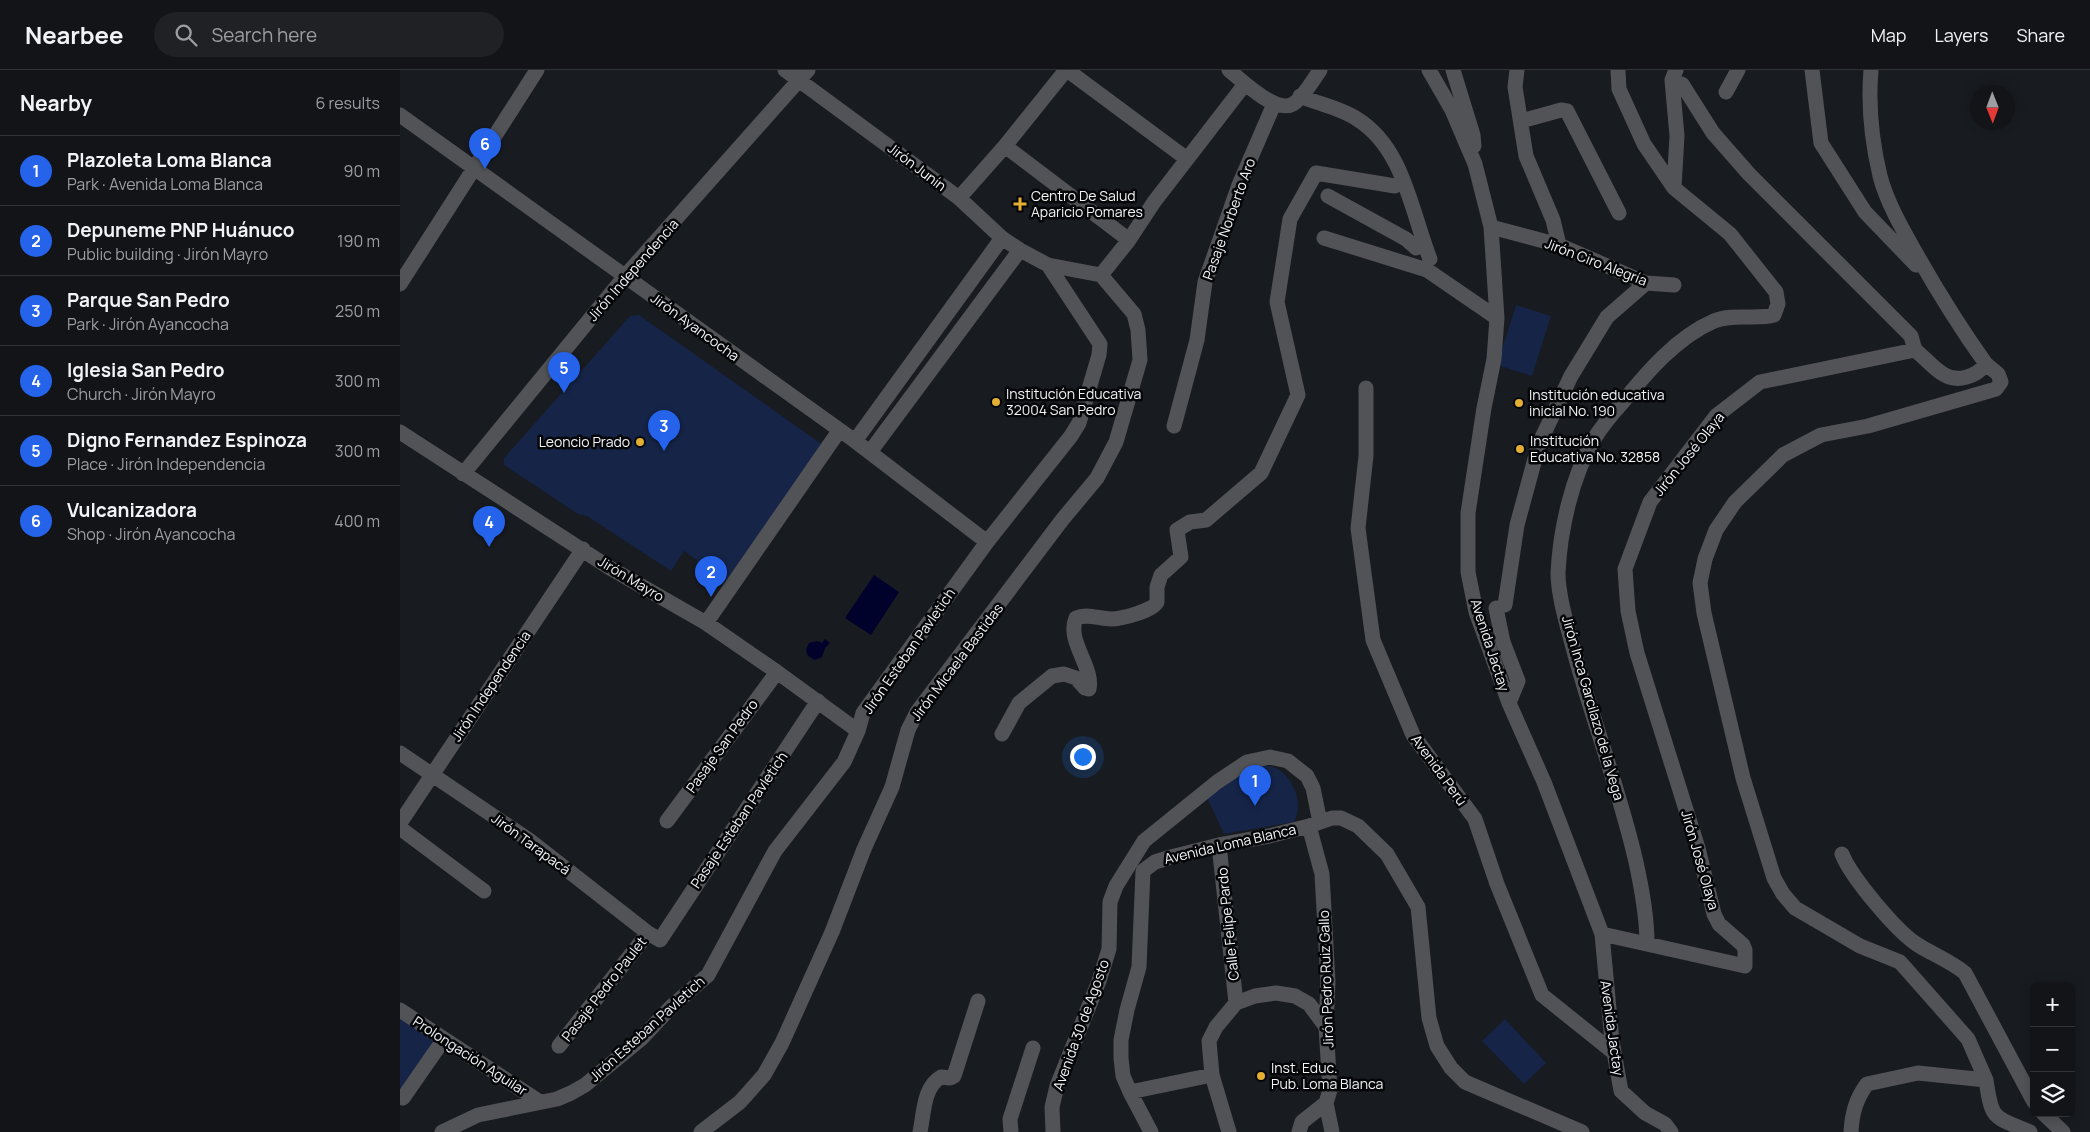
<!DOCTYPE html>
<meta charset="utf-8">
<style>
:root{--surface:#121418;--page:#1f2125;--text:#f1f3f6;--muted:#9c9ea2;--line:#313337;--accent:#2563eb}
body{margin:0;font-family:Manrope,sans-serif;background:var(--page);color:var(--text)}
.controls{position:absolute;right:15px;bottom:15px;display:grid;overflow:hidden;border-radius:8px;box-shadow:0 2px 12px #0003}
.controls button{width:45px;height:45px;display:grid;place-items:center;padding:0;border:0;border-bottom:1px solid var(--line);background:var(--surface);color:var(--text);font:25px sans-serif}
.compass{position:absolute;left:1570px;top:15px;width:45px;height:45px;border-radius:50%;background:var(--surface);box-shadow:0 2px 12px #0003;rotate:179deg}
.you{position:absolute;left:682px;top:686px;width:18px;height:18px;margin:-12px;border:4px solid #fff;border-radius:50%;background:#1a73e8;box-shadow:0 0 0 8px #1a73e833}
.badge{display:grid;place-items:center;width:32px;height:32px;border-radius:50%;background:var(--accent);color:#fff;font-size:16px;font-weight:700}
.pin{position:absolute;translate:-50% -41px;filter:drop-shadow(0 1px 2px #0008)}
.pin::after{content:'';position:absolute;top:26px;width:18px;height:15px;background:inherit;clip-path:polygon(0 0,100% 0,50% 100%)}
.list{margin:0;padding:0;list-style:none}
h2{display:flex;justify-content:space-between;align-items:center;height:65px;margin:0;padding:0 20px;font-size:21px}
h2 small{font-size:16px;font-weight:400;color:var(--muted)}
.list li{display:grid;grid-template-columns:32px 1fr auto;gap:15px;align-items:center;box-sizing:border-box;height:70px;padding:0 20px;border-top:1px solid var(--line)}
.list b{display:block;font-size:19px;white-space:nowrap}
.list p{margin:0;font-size:16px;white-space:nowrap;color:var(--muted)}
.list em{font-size:16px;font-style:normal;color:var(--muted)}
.icon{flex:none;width:28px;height:28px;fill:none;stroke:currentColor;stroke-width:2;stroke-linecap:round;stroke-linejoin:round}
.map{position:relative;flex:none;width:1690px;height:1062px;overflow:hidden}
header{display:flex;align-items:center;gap:30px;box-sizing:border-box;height:70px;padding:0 25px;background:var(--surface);border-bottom:1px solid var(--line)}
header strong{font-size:24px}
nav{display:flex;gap:28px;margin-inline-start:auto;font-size:18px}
.search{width:350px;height:45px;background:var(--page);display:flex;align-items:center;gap:12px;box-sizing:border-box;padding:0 18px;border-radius:28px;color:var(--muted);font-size:19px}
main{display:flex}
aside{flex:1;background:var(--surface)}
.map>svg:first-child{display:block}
</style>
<header>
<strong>Nearbee</strong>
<div class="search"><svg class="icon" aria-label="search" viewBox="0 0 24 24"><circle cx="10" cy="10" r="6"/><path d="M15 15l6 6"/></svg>Search here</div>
<nav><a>Map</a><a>Layers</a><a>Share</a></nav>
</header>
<main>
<aside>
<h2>Nearby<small>6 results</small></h2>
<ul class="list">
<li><span class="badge">1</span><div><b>Plazoleta Loma Blanca</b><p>Park · Avenida Loma Blanca</p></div><em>90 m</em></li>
<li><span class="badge">2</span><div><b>Depuneme PNP Huánuco</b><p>Public building · Jirón Mayro</p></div><em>190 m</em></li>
<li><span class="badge">3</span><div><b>Parque San Pedro</b><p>Park · Jirón Ayancocha</p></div><em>250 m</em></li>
<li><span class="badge">4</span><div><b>Iglesia San Pedro</b><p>Church · Jirón Mayro</p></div><em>300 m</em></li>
<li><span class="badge">5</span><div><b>Digno Fernandez Espinoza</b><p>Place · Jirón Independencia</p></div><em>300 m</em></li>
<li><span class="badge">6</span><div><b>Vulcanizadora</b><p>Shop · Jirón Ayancocha</p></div><em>400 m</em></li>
</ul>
</aside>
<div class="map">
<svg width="1690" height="1062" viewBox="0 0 1690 1062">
<rect width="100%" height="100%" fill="#181b20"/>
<path fill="#152447" d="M1116,235L1151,246L1132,306L1097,295Z
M239,245L423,375L328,512L284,481L271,501L187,446L178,444L104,395V388L230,246Z
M859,693C867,696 876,697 882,702C896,714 903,736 894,752L824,764L802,717Z
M0,947L35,971L0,1021Z
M1105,949L1146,993L1124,1014L1082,971Z"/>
<path fill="#00022c" d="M474,505L499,522L471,565L445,548Z
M425,569L430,573L425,578L422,587L415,590L408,586L406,580L409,573L417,571L422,573Z"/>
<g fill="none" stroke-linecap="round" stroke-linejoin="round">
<path stroke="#515356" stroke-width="15" d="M667,0L787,89
M829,0C842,11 876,44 893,34C902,29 914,9 920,0
M1029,0L1052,40L1075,94L1091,157L1097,248L1094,289L1084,338L1068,443V502L1076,542L1109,633L1144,712L1202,864L1212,971L1221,1021L1245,1043L1265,1054L1271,1062
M1053,0L1073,65L1074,76
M1117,0L1115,17L1126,86L1153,150L1159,175
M1218,0L1219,19L1244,74L1274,118L1330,164L1376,222L1378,234L1374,245C1356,250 1333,243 1314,251C1277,267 1247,302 1222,333C1212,344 1202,356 1194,369C1172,406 1160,460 1158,503C1158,527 1169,562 1175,585C1194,654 1220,722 1236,792C1242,820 1247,846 1247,874
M1412,0L1421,73L1465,142L1516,195
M1471,0C1468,34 1472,72 1480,106C1487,133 1503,160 1517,185C1538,222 1561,259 1586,294C1576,307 1557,313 1543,304C1533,298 1524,287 1515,280
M1326,22L1338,0
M900,26C918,34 941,38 957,49C1004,78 1011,141 1030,189
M0,45L455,371L587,472
M1121,51L1161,40L1167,41L1219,143
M605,76L729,170
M1274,118L1277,66L1272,10L1276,0
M928,126L1006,169L1016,178
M559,128L605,76L666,0
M1091,157L1159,175L1246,213L1274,215
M924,168L1027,200L1097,248
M701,205L729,170L754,132L845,14
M0,214L137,0
M966,318V386L958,458L973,570L1013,665L1075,749L1097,814L1142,925L1213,982
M774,356L797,270L805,212L839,115L874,34
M0,362L210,498L306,553L377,602L458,661
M455,371L602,168
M470,382L620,180
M63,404L226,205L408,0
M1105,535L1117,455L1139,374L1171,306L1207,247L1246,213
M1096,538L1103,572L1118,611L1109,633
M306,553L439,361
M602,664L619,633L652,606L664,604L676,608L685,618L689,619C694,597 666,571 676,548C687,543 699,549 711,549C721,549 753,541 757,532V517L761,505L781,487L777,460L790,452L806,450L861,403L898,325L877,232L890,149L916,103L995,116
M0,683L129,770L248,863L260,870L418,631
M267,751L377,602
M0,753L183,479
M909,756L922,804L928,912L926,957L930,1020L926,1033L932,1062
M0,758L84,821
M819,775L836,933
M1442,784C1451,807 1497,862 1518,875C1534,885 1550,891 1565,903L1634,1032
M1202,864L1345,896V880L1343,875L1319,854L1314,844L1298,778L1237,583L1228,541L1225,499L1250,432L1316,346L1360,312L1515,280L1511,266L1349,104L1313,63L1282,14
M0,940L140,1032
M159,976L248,863
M1586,1010C1592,1051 1593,1046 1630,1062
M730,1022L812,1005
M3,1028L44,969
M1643,1043L1663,1062
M42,1062L78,1045L157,1029L171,1023L185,1015L241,969L272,936L308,905L375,781L444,692L458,661L463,643L587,472L671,366L679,353L699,285L700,274L648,195
M301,1062L340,1032L364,1005L382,973L432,862L464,779L492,717L508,660L517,642L662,450L697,408L716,372L740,290L738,260L734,244L701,205L648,195L620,180L602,168L559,128L385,0
M520,1062C524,1044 523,1017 541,1007L550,1008L554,1006L578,931
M611,1062L610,1049L633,978
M653,1062L652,1037L657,1016L699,911L709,879L710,832L716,816L744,771L817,712L847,692L870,687L888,691L907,706L913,718L920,752
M751,1062L730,1022L723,1006L721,988V970L727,940L739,897L743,801L755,792L771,787L819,775L869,766L909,756L932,748H941L958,756L987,784L1018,837L1029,948L1037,976L1051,998L1065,1012L1182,1062
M829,1062L812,1005L809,971L816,957L836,933L855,926L876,923L895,926L909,934L926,957
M899,1062L902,1052L926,1033
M1451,1062C1452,1043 1456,1029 1467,1014L1518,1003L1586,1010L1568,969L1500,892L1460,876L1395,838L1383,824L1374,808L1343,708L1304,543L1300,513L1305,489L1316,460L1335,432L1383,385L1421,365L1468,356L1596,319L1601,312L1598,304L1586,294"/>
</g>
<g fill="#e2ae34" stroke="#050608" stroke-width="2">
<path d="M617.5 126.5h5v5h5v5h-5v5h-5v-5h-5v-5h5z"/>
<circle cx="596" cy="332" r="5"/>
<circle cx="1119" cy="333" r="5"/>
<circle cx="240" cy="372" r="5"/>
<circle cx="1120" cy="379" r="5"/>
<circle cx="861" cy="1006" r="5"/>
</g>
<g text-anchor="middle" stroke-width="5" stroke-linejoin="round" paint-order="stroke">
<g font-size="14" fill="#f2f4f8" stroke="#050608">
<text transform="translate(517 97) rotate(37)" y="5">Jirón Junín</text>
<text transform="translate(829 149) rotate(-70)" y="5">Pasaje Norberto Aro</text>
<text transform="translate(1196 192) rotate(21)" y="5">Jirón Ciro Alegría</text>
<text transform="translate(233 200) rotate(-49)" y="5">Jirón Independencia</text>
<text transform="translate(295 257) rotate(36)" y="5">Jirón Ayancocha</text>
<text transform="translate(1289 384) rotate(-51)" y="5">Jirón José Olaya</text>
<text transform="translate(231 509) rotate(31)" y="5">Jirón Mayro</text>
<text transform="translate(1090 575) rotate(72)" y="5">Avenida Jactay</text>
<text transform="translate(509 581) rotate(-55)" y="5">Jirón Esteban Pavletich</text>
<text transform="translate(557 592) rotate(-53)" y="5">Jirón Micaela Bastidas</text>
<text transform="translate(91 616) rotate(-56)" y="5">Jirón Independencia</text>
<text transform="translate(1193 638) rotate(74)" y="5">Jirón Inca Garcilazo de la Vega</text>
<text transform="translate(322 676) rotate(-54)" y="5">Pasaje San Pedro</text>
<text transform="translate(1039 700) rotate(54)" y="5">Avenida Perú</text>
<text transform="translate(339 750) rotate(-56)" y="5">Pasaje Esteban Pavletich</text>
<text transform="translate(131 774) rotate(36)" y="5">Jirón Tarapacá</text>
<text transform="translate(830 774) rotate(-13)" y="5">Avenida Loma Blanca</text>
<text transform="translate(1300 790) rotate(74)" y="5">Jirón José Olaya</text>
<text transform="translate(828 854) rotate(-96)" y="5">Calle Felipe Pardo</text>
<text transform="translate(926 909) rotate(-92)" y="5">Jirón Pedro Ruiz Gallo</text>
<text transform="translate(204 919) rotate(-52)" y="5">Pasaje Pedro Paulet</text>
<text transform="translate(681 955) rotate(-70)" y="5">Avenida 30 de Agosto</text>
<text transform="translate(1212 958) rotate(82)" y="5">Avenida Jactay</text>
<text transform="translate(247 959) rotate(-42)" y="5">Jirón Esteban Pavletich</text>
<text transform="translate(70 986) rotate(33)" y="5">Prolongación Aguilar</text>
</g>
<g font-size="14" fill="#f2f4f8" stroke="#050608" text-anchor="start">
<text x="631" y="131">Centro De Salud<tspan x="631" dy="16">Aparicio Pomares</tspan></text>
<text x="606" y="329">Institución Educativa<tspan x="606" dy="16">32004 San Pedro</tspan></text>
<text x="1129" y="330">Institución educativa<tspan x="1129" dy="16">inicial No. 190</tspan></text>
<text x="1130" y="376">Institución<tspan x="1130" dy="16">Educativa No. 32858</tspan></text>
<text x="230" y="377" text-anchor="end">Leoncio Prado</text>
<text x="871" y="1003">Inst. Educ.<tspan x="871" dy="16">Pub. Loma Blanca</tspan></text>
</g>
</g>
</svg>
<div class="controls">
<button>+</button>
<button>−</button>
<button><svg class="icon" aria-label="layers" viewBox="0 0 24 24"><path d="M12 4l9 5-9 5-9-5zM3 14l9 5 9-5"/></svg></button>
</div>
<svg class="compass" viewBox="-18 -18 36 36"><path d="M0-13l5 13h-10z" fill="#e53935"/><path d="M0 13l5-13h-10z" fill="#9c9ea2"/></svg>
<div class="you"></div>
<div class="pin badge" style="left:855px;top:736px">1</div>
<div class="pin badge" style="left:311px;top:527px">2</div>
<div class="pin badge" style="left:264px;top:381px">3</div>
<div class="pin badge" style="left:89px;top:477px">4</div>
<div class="pin badge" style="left:164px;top:323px">5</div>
<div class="pin badge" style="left:85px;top:99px">6</div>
</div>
</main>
